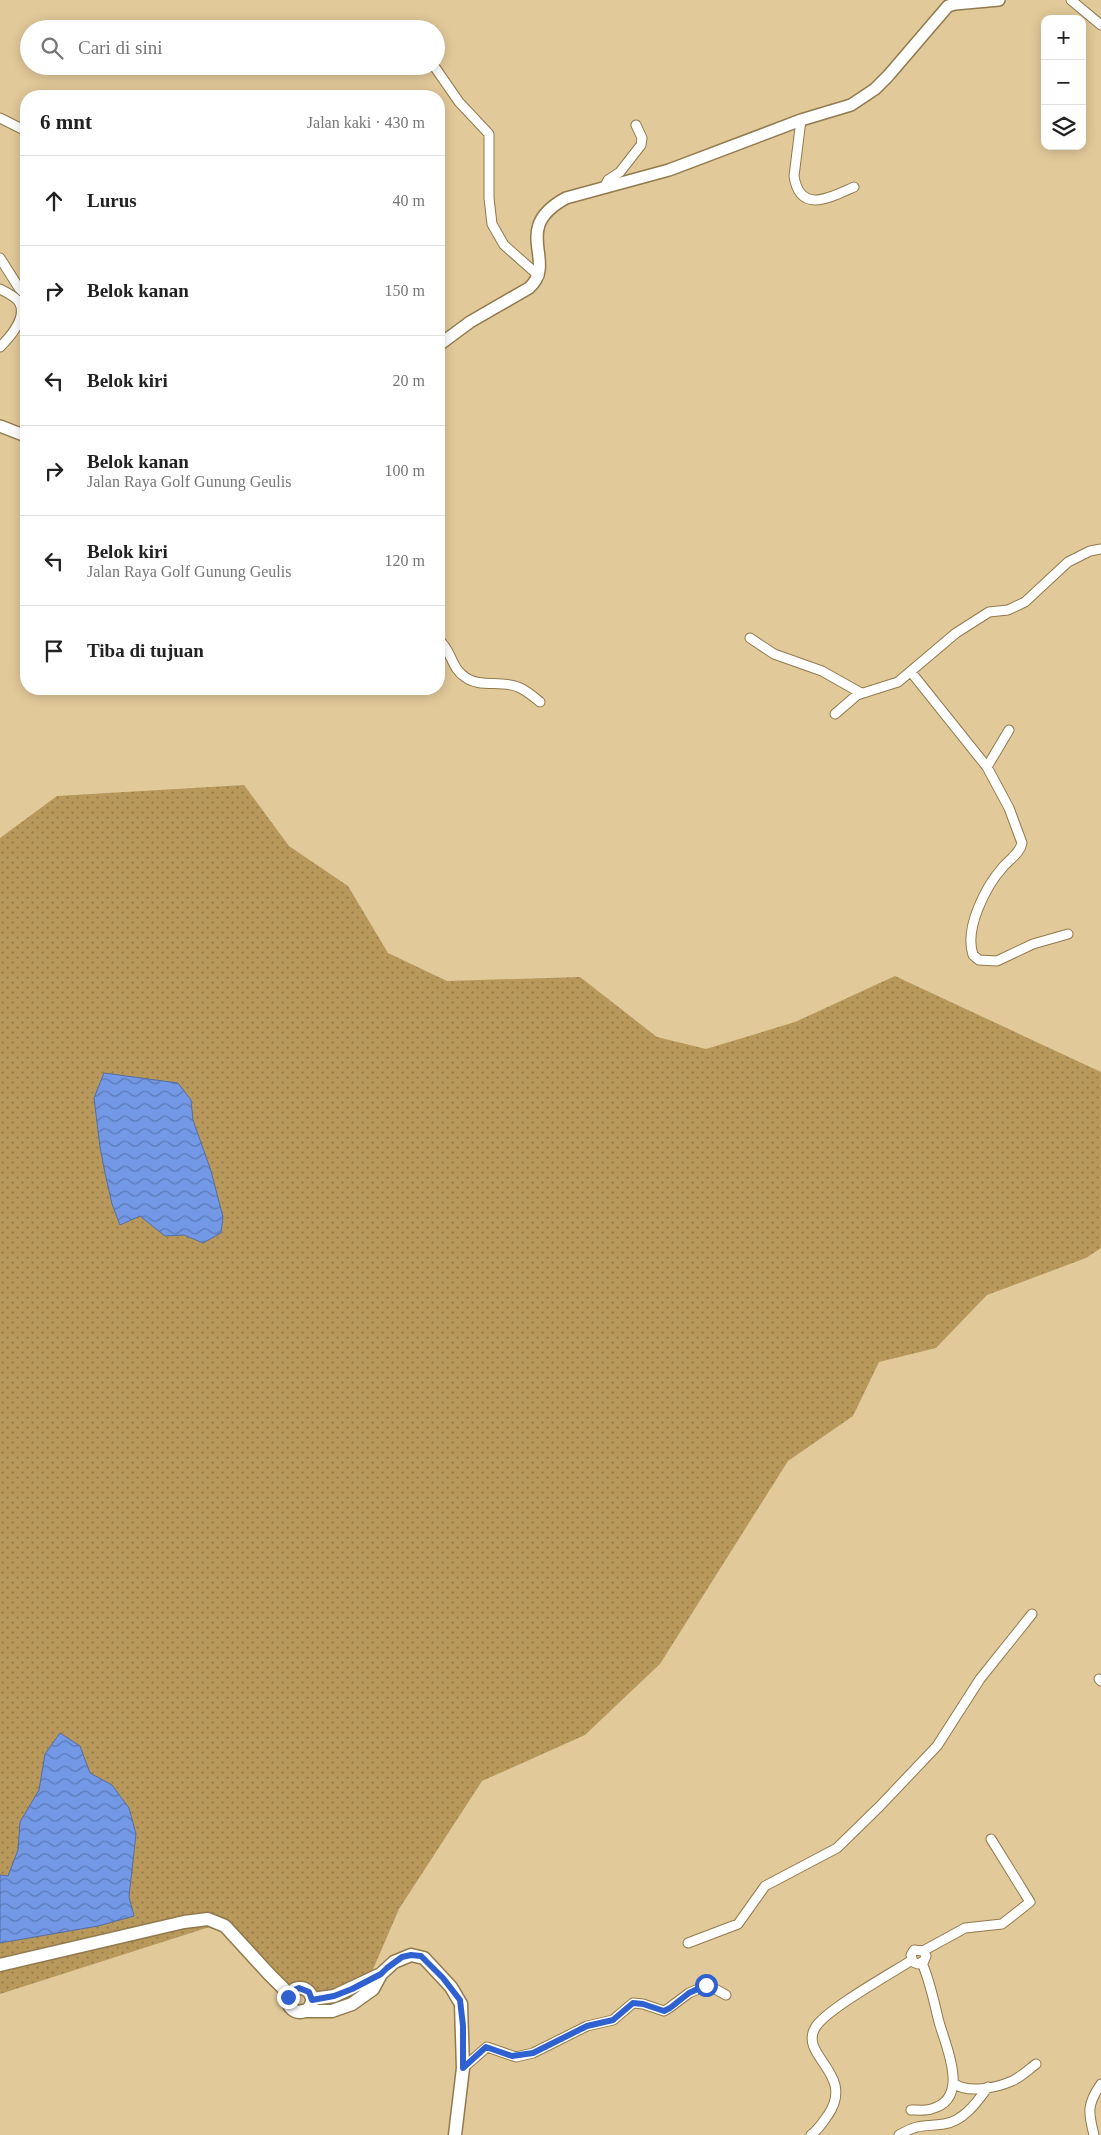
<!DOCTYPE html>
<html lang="id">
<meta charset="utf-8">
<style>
:root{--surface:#fff;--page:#f2f2f2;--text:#222;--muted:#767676;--line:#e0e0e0}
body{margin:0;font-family:Georgia,serif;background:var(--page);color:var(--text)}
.controls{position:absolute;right:15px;top:15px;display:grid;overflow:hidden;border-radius:10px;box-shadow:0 2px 12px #0003}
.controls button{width:45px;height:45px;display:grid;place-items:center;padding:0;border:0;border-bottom:1px solid var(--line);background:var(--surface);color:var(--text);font:25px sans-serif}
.stop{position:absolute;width:15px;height:15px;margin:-11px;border:4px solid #3061d0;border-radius:50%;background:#fff}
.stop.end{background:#3061d0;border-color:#fff;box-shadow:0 1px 5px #0008}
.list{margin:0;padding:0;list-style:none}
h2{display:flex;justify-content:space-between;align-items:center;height:65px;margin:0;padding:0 20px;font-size:21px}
h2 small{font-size:16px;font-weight:400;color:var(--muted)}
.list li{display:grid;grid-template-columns:32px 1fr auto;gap:15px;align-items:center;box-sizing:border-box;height:90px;padding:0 20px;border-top:1px solid var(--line)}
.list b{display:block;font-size:19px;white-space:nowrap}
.list p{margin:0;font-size:16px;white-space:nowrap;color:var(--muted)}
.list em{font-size:16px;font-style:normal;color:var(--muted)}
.icon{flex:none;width:28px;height:28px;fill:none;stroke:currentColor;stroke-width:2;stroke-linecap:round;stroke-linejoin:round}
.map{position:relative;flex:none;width:1101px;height:2135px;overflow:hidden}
.search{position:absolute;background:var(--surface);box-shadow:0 2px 12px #0003;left:20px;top:20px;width:425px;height:55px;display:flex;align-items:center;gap:12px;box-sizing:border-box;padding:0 18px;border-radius:28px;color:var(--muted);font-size:19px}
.panel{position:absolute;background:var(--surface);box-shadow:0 2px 12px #0003;left:20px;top:90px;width:425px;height:605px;border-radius:20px}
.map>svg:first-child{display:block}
</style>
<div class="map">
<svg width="1101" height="2135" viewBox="0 0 1101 2135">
<defs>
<pattern id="grass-dots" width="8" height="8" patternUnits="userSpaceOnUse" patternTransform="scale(1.25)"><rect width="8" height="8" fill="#b8995b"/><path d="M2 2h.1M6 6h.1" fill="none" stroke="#947b49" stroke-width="1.8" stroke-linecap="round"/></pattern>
<pattern id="water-waves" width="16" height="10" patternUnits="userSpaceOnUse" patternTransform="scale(1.25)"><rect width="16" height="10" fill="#7298e6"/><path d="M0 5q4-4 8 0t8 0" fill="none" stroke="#5c7ab8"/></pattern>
</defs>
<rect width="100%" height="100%" fill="#e2c999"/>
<path fill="url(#grass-dots)" d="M244,785L289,846L348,886L388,953L447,981L580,977L657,1037L706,1049L795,1022L895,976L1101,1072V1248L1086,1258L987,1295L936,1348L879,1362L853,1416L788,1461L660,1664L585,1735L482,1781L399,1909L365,1988L337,2004L289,1986L222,1923L0,1994V838L57,796Z"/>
<path fill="url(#water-waves)" stroke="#566ea1" d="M104,1073L178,1083L191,1100L193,1120L211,1171L223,1217L221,1233L203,1243L184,1235L165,1236L140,1216L120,1225L112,1204L105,1173L100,1147L94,1098Z
M60,1733L80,1746L90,1773L112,1785L129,1808L136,1834L129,1897L134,1916L98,1926L0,1943V1875L8,1876L18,1850L20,1822L39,1790L45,1754Z"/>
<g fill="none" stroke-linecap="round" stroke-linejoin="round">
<defs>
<path id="minor" d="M1071,0L1101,25
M434,66L459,102L489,134V198L492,224L504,245L539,276
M0,118L26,131
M801,120L794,176C800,215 831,197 854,187
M604,188L608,180L620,172L641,145L642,138L636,125
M0,258L19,288L26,295
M0,289C6,292 16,297 19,302C28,317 9,338 0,347
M750,638L774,654L822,671L861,693
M439,640C452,651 451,668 465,677C479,688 501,680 518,687C526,690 534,697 540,702
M911,672L987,767L1009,730
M835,714L857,695L898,682L956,633L989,612L1008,610L1025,602L1068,562L1090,551L1101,549
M987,767L1009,808L1022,843C1020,853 1010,859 1003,867C986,886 964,928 973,955L979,960L997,961L1033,944L1068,934
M1099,1679L1101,1681
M688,1943L738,1924L765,1886L837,1848L880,1806L937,1746L980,1679L1032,1614
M923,1951L926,1956L924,1961L918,1964L913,1962L911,1955L914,1950L923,1951L965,1928L1002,1924L1030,1902L991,1839
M463,2068L487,2047L516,2057L533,2053L587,2026L613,2020L633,2003L643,2004L664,2011L669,2008L689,1993L708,1985L726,1995
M953,2083C968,2094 996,2088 1012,2081C1021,2077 1028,2070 1036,2064
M911,2110C917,2110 925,2111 931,2109C971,2099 946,2047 939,2022C934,2002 930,1981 922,1963
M811,2135C818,2130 823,2122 828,2115C856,2074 799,2056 815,2028C825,2010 892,1973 912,1960
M899,2135C920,2123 923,2127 944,2124C964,2121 977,2102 988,2087
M1094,2135C1088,2112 1087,2104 1101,2084"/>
<path id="tertiary" d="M439,345L470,322L529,288C559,261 509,229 566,198L669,170L801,120L851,105L875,89L888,76L948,6L955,4L999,0
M0,426L26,436"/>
<path id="secondary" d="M0,1965L184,1922L208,1919L225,1926L269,1974L289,1994
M288 2000a12 12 0 1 1 24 0a12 12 0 1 1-24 0Z
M312,1999L334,1996L381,1974
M302,2011H332L352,2004L373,1989L381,1974L394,1962L411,1955L424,1958L451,1987L461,2004L463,2068L455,2135"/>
</defs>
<use href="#minor" stroke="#917a4d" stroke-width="11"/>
<use href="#tertiary" stroke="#917a4d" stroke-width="14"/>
<use href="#secondary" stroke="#917a4d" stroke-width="15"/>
<use href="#minor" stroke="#fff" stroke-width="9"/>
<use href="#tertiary" stroke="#fff" stroke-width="11"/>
<use href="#secondary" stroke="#fff" stroke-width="12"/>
</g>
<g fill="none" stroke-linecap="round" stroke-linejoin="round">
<path stroke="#3061d0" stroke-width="6" d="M288,1997L292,1991L299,1988L309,1992L312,2000L334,1996L352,1989L381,1974L387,1968L402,1957L411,1955L421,1956L443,1978L460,2000L463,2026V2068L486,2047L512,2056L533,2053L587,2026L613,2020L633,2003L643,2004L664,2011L670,2008L689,1993L706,1985"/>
</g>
</svg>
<div class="controls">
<button>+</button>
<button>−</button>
<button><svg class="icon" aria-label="layers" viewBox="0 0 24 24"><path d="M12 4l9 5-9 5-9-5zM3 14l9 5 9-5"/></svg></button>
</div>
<div class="stop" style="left:706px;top:1985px"></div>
<div class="stop end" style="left:288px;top:1997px"></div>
<div class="search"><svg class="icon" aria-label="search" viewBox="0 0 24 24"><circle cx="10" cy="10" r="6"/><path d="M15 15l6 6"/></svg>Cari di sini</div>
<section class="panel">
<h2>6 mnt<small>Jalan kaki · 430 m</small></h2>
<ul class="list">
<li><svg class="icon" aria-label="ahead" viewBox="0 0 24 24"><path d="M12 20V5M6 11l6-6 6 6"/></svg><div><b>Lurus</b></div><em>40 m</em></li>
<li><svg class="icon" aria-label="right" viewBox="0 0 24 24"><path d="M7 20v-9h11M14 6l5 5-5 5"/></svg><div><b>Belok kanan</b></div><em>150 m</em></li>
<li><svg class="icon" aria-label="left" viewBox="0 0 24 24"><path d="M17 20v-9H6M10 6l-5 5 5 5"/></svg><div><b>Belok kiri</b></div><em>20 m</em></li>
<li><svg class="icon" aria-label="right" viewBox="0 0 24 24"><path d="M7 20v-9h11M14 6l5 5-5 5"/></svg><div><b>Belok kanan</b><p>Jalan Raya Golf Gunung Geulis</p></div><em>100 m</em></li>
<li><svg class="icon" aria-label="left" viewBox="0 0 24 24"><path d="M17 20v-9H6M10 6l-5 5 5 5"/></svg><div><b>Belok kiri</b><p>Jalan Raya Golf Gunung Geulis</p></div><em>120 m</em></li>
<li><svg class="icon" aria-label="arrive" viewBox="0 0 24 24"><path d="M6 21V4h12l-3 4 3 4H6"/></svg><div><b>Tiba di tujuan</b></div></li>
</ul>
</section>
</div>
